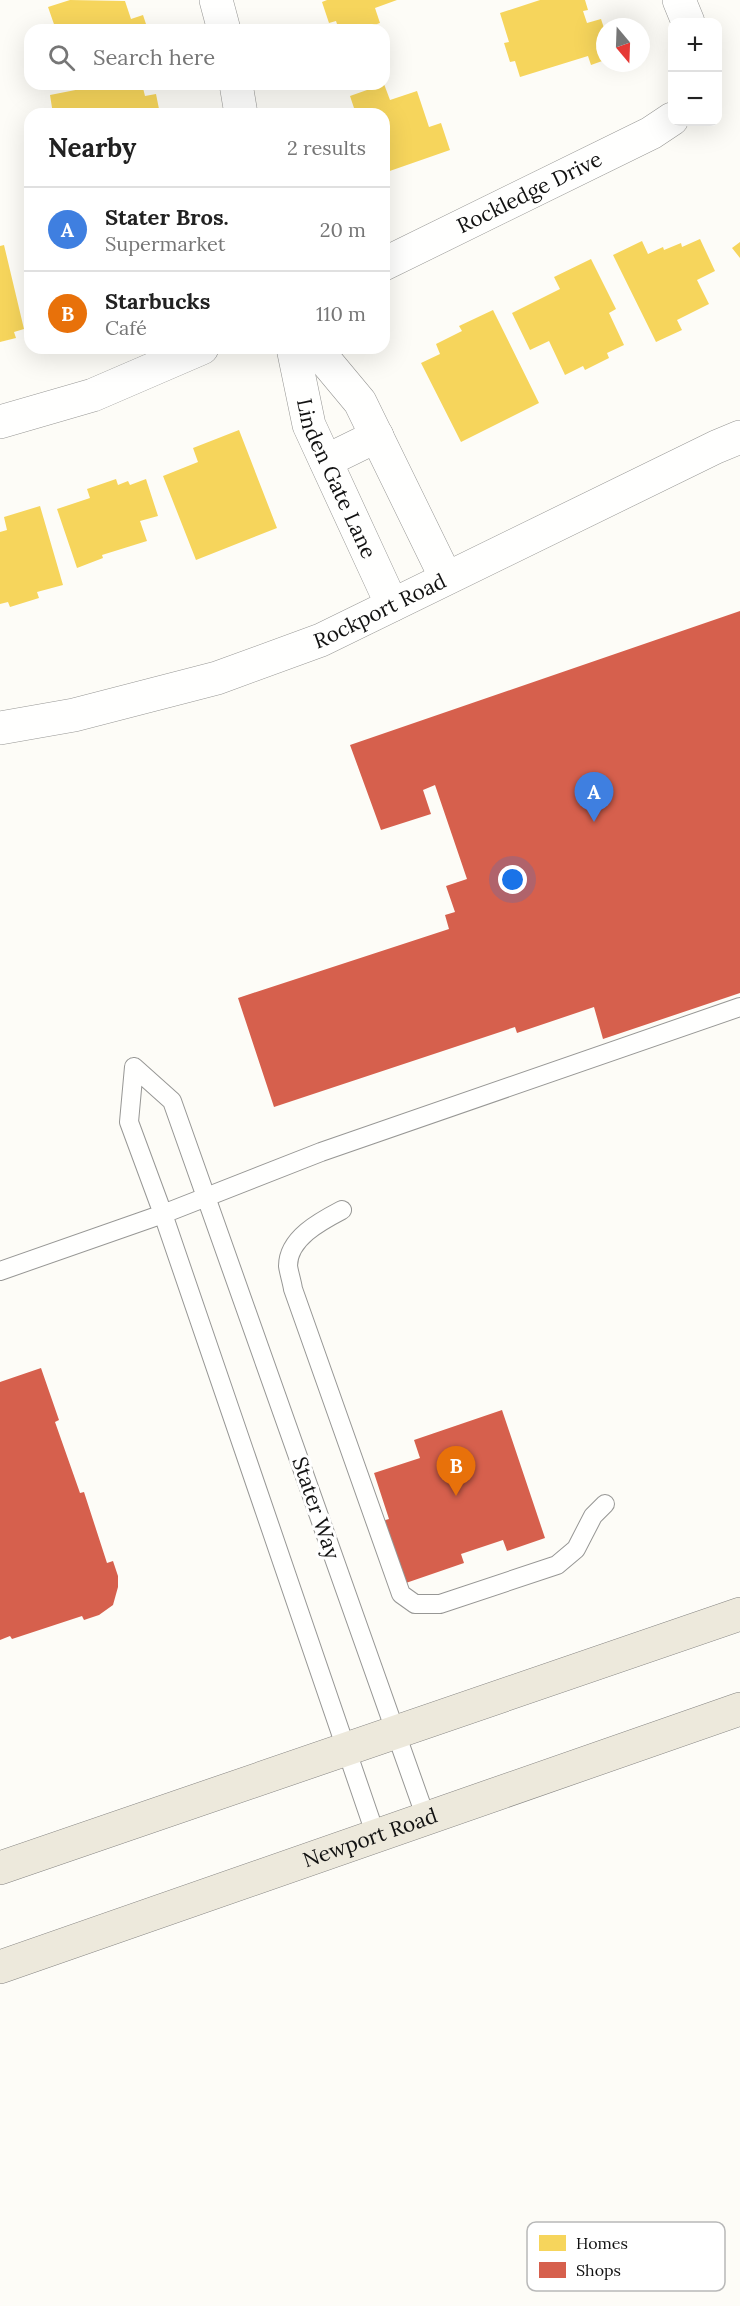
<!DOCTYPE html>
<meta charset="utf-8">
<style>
:root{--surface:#fff;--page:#f6f6f6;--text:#222;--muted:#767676;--line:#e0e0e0;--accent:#111827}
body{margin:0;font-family:Lora,serif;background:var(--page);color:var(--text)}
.controls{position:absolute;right:18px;top:18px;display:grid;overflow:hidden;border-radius:12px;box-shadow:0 6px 24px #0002}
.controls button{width:54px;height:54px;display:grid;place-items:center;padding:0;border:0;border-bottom:2px solid var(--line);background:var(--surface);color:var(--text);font:30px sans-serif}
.compass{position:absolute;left:596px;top:18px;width:54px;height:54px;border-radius:50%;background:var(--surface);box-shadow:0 6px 24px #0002;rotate:161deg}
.you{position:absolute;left:513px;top:880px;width:21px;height:21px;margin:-15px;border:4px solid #fff;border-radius:50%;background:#1a73e8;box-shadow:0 0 0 9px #1a73e833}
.badge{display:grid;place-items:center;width:39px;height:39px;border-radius:50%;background:var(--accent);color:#fff;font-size:20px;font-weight:700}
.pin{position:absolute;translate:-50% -50px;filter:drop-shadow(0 2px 3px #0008)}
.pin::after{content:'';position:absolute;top:32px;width:21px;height:18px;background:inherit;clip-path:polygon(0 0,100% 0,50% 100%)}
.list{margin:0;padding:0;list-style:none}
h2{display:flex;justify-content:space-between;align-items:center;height:78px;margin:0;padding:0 24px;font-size:26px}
h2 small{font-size:20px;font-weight:400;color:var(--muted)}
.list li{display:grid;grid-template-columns:39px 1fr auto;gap:18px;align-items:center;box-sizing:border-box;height:84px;padding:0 24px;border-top:2px solid var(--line)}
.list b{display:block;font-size:22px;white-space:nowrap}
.list p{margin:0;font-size:20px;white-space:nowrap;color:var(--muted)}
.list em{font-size:20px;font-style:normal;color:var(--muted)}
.icon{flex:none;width:33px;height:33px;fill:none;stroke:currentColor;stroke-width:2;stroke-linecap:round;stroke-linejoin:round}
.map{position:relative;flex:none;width:740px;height:2306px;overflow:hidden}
.search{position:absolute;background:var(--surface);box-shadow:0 6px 24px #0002;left:24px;top:24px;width:366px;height:66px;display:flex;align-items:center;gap:15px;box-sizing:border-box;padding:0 21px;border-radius:18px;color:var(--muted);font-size:22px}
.panel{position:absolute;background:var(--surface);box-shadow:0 6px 24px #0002;left:24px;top:108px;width:366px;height:246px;border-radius:18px}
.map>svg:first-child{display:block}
</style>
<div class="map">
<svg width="740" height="2306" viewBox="0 0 740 2306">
<rect width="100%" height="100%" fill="#fdfcf7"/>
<path fill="#f6d55c" d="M70,0L125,1L131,19L143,15L148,30H56L48,7Z
M327,0H397L375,8L380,23L360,30H339L336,21L329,23L322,2Z
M540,0H585L588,10L583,11L587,23L601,19L605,31V60L591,65L588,56L520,77L515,61L510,62L504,43L509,42L500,13Z
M106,84H142L145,96L156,94L160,114H53L50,95Z
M384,84L390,100L417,91L429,127L441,123L450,150L384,173V114H356L350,96Z
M700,239L715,271L697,280L709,304L677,320L682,330L656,342L613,255L642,241L648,254L663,247L664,250L681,243L682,247Z
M740,242V258L732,248Z
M4,245L24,329L14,332L16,338L0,342V246Z
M591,259L616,309L609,313L624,345L607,353L609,358L585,370L583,366L565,375L549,341L530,350L512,313L560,289L554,277Z
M493,310L539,403L461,442L421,363L440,354L436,344L462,331L459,326Z
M239,430L277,528L196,560L163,476L198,462L193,448Z
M116,479L118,485L128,481L130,485L146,479L158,516L140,521L147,541L102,555L103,558L77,568L57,509L90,498L87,489Z
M40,506L63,585L37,592L39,598L10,607L8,602L0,604V532L7,530L4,517Z"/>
<path fill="#d6604d" d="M740,611V993L603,1039L594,1007L517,1033L515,1027L274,1107L238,998L449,929L445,915L455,912L446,886L467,879L435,785L423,790L431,814L381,830L350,745Z
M41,1368L59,1420L55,1422L80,1493L84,1492L107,1563L113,1561L118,1576V1587L113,1605L99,1615L84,1620L82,1616L12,1639L10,1636L0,1640V1382Z
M502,1410L545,1538L507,1551L503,1540L461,1554L464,1563L403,1584L382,1521L389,1519L374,1473L420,1458L414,1440Z"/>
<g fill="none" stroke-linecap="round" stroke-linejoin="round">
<defs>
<path id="service" d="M134,1067L172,1101L426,1818
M134,1067L129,1122L163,1214L376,1836
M342,1210C321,1221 288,1238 288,1266C289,1273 292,1282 293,1289L401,1594L415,1604H440L557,1565L576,1549L593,1516L605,1504
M0,1271L163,1214L321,1152L740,1007"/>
<g id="minor">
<path d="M216,0L224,30"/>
<path d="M679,0L688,22"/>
<path d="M236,84L241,114"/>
<path id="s1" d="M384,264L651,133L672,119"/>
<path id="s2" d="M293,348L309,425L392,605"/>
<path d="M315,348L360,402L446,578"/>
<path d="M0,422L93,395L202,348"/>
<path d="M326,461L377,436"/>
</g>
<g id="tertiary">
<path id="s3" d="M0,728L74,715L217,678L321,640L716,447L740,437"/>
</g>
<g id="primary">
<path d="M0,1868L740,1614"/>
<path id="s4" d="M0,1967L740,1709"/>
</g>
</defs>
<use href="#service" stroke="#979795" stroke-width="20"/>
<use href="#minor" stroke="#979795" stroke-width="34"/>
<use href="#tertiary" stroke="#979795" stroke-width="34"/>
<use href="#primary" stroke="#858482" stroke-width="34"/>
<use href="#service" stroke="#fffffe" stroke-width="18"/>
<use href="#minor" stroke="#fffffe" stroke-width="33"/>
<use href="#tertiary" stroke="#fffffe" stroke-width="33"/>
<use href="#primary" stroke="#ede9dc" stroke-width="33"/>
</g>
<g text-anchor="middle" stroke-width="6" stroke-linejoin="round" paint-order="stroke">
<g font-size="21" fill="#111" stroke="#fff">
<text dy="7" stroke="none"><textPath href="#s1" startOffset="162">Rockledge Drive</textPath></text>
<text dy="7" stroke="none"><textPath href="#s2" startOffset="138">Linden Gate Lane</textPath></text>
<text dy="7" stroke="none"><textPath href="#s3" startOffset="399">Rockport Road</textPath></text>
<text transform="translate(316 1508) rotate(71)" y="7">Stater Way</text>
<text dy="7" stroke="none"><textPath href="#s4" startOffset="392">Newport Road</textPath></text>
</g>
</g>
<rect x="527" y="2222" width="198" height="69" rx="9" fill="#fff" stroke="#b8b8b8" stroke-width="1.5"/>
<rect x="539" y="2235" width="27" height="16" fill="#f6d55c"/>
<rect x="539" y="2262" width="27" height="16" fill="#d6604d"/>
<g font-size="16" fill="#111">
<text x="576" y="2249">Homes</text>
<text x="576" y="2276">Shops</text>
</g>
</svg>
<div class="controls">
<button>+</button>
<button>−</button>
</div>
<svg class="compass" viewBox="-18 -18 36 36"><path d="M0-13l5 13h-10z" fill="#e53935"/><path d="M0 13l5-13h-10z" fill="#767676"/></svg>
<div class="you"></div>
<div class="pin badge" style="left:594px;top:822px;background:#3f7fe0">A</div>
<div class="pin badge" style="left:456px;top:1496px;background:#e8710a">B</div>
<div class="search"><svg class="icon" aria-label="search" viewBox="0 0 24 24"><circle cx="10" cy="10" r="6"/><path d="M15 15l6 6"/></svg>Search here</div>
<section class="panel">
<h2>Nearby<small>2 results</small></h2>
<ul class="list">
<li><span class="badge" style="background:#3f7fe0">A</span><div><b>Stater Bros.</b><p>Supermarket</p></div><em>20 m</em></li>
<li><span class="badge" style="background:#e8710a">B</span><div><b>Starbucks</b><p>Café</p></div><em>110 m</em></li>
</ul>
</section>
</div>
